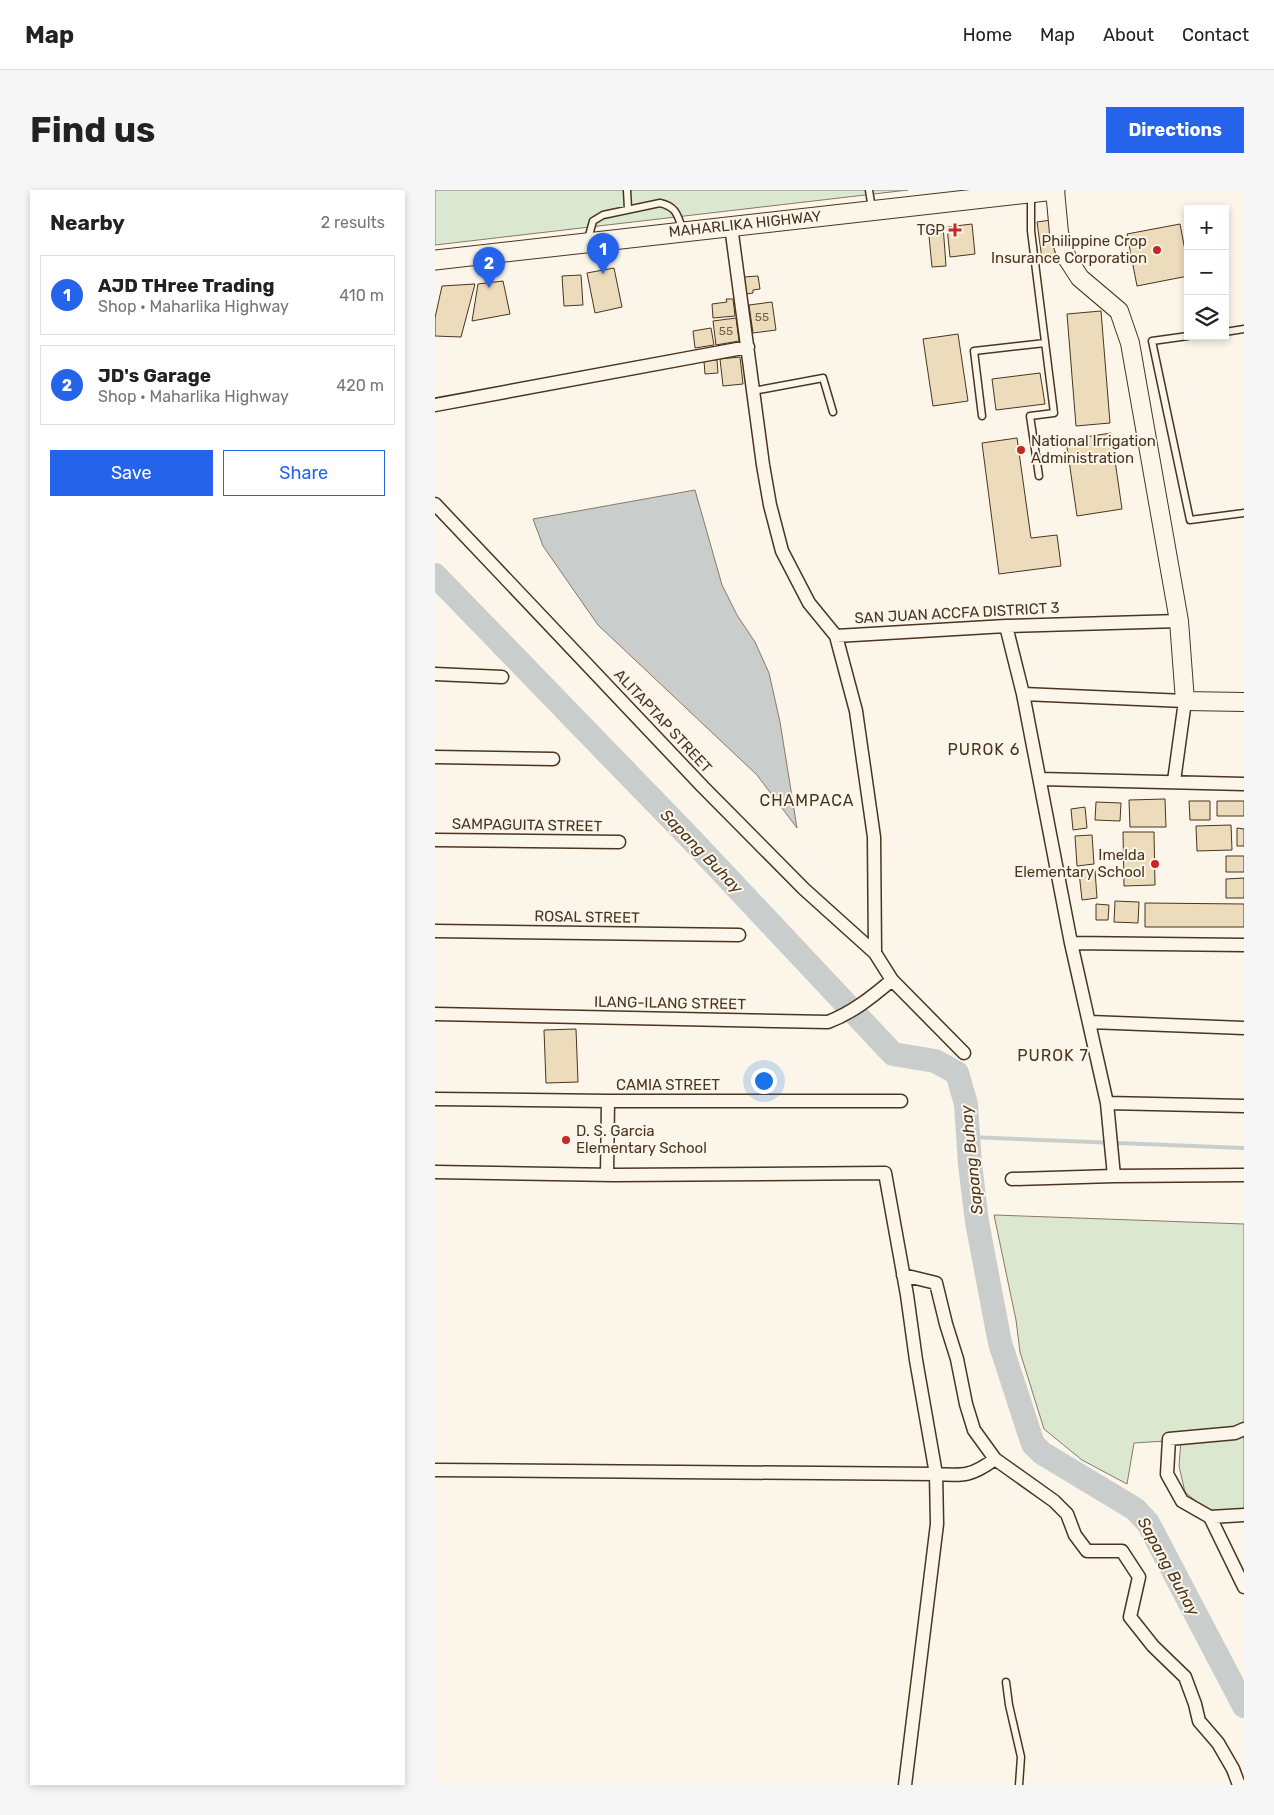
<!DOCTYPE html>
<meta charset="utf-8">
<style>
:root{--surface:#fff;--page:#f6f6f6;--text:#222;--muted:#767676;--line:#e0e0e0;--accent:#2563eb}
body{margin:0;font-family:Rubik,sans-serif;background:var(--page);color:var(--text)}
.controls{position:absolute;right:15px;top:15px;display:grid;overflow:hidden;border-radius:0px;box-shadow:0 2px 8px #0003}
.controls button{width:45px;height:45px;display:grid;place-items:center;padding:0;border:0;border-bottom:1px solid var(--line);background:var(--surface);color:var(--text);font:25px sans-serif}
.you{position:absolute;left:328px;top:890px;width:18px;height:18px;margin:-12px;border:4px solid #fff;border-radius:50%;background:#1a73e8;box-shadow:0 0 0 8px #1a73e833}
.badge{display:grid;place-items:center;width:32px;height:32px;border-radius:50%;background:var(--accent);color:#fff;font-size:16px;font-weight:700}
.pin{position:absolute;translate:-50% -41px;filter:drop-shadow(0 1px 2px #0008)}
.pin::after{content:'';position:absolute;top:26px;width:18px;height:15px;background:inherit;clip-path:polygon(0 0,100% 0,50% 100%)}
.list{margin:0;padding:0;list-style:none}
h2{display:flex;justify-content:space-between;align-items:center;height:65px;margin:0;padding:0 20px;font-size:21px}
h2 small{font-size:16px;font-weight:400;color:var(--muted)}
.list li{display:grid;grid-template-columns:32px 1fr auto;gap:15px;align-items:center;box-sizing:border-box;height:80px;margin:0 10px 10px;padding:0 10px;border:1px solid var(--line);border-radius:0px}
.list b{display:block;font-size:19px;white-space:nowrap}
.list p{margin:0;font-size:16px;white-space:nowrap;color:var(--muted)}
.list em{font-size:16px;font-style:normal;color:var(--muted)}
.actions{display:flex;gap:10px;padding:15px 20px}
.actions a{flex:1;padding:11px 0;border:1px solid var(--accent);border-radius:0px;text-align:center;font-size:18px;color:var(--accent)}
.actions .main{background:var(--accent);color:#fff}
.icon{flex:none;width:28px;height:28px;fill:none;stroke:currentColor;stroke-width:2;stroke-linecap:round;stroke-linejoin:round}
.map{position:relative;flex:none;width:809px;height:1595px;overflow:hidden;border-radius:0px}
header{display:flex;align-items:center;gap:30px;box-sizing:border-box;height:70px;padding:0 25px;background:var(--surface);border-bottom:1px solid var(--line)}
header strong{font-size:24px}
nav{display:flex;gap:28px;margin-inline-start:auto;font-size:18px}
.intro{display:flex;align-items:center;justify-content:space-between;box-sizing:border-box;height:120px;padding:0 30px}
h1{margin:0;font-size:35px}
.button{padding:12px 22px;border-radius:0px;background:var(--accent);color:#fff;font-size:18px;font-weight:700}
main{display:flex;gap:30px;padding:0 30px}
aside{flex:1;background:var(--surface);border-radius:0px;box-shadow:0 2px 8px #0003}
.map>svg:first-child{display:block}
</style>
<header>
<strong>Map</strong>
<nav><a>Home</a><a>Map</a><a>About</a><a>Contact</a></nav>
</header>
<div class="intro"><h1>Find us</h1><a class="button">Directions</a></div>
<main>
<aside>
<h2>Nearby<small>2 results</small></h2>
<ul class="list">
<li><span class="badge">1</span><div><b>AJD THree Trading</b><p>Shop · Maharlika Highway</p></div><em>410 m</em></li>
<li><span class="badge">2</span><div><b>JD's Garage</b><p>Shop · Maharlika Highway</p></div><em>420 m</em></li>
</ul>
<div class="actions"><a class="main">Save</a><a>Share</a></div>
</aside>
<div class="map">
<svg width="809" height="1595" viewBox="0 0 809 1595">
<rect width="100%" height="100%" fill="#fbf6e9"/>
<path fill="#dce7d0" stroke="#887966" d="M0,0H473L0,55Z
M559,1025L809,1034V1323L776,1324L750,1302L744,1276L746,1250L699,1253L692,1294L647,1270L609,1239L585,1162L581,1130Z"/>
<path fill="#c9cecd" stroke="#887966" d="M260,300L287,395L302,425L320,452L334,483L345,532L362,638L322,585L163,435L108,356L98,329Z"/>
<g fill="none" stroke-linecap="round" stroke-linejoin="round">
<path stroke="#c9cecd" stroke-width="4" d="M534,947L809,958"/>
<path stroke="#c9cecd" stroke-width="24" d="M0,385L256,649L458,864L500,871L522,883L531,914L535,974L542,1032L565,1153L598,1254L607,1263L700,1319L713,1333L809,1516"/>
</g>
<path fill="#ecdcbc" stroke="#4a3520" d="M616,30L621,68L607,69L602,32Z
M537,34L540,64L515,67L512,37Z
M745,34L753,76V86L702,96L692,44Z
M508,35L511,76L497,77L493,36Z
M179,78L187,117L160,123L152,83Z
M146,85L148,115L129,116L127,86Z
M323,86L325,99L318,100V103L311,104L309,87Z
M68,91L75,124L37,131L43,94Z
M40,94L26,147L0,146V128L7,96Z
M291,109H298L300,126L278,128L277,114L292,112Z
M337,112L341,140L318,143L314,115Z
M666,121L675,233L641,236L632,124Z
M301,128L304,151L281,155L278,131Z
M276,138L279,155L260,158L258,141Z
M523,144L533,211L498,216L488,149Z
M305,167L308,194L288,196L285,169Z
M282,170L283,183L270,184L269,171Z
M605,183L610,214L561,220L557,189Z
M676,243L687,319L642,326L631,250Z
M582,248L596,348L622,345L626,376L564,384L547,253Z
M730,609L731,637H695L694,610Z
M754,611H775V630H755Z
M782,611H809V626H782Z
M661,612L686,613L685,631L660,630Z
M650,617L652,638L638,640L636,619Z
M796,635L797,660L762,661L761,636Z
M802,638L809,639V656H802Z
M688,642H719L720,695L689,696Z
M657,645L659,674L642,676L640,646Z
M791,666H809V682H791Z
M660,680L662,708L647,710L644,682Z
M809,688V708H791V689Z
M680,711L704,712L703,733L679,732Z
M710,713L809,714V737H710Z
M661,714L674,715L673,730H661Z
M141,839L143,892L111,893L109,840Z"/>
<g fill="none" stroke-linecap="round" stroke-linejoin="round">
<defs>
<path id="lane" d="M192,0L193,19
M434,0L437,19
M596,5V41L619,223L595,226L604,286
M153,49L158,31L168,25L225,13C242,17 242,25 248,40
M790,142L809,139
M753,146L717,151L755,330L809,323
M318,201L388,188L398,222
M547,226L539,161L610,153
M571,1492L574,1515L586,1567L584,1595"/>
<path id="street" d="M296,36L328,275L335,315L347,361L374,413L401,446L571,436L744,431
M0,215L313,157
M0,314L268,597L369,699L440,763
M571,436L588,504L636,753L672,913L679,986
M401,446L421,521L439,647L440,763L457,790L529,863
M0,484L67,487
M588,504L750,511L739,591
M0,567L118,569
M605,589L809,594
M0,650L184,652
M0,741L304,745
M636,753L809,755
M0,824L393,832C417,823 437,807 457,790
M655,832L809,838
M0,909L173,911H466
M672,913L809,916
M0,982L179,985L450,983L472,1105L481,1170L501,1284L502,1334L470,1595
M172,985L173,911
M577,989L679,986L809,985
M468,1085L501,1093L511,1134L522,1169L531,1214L539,1240L560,1269L619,1311L632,1324L640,1345L652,1361H687L704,1387L695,1427L718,1456L750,1487L760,1514L764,1531L783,1553L798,1579L804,1595
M809,1239L800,1243L734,1249L732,1284L747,1311L775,1327L809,1397
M0,1280L501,1284C529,1286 537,1286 560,1269
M775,1327L809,1325"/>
<path id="secondary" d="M620,0L624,43L632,68L645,88L684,121L695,153L744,431L750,511L809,512"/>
<path id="primary" d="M0,70L620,0"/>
</defs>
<use href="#lane" stroke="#4a3520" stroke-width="9"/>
<use href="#street" stroke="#4a3520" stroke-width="15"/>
<use href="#secondary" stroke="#4a3520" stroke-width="20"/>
<use href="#primary" stroke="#4a3520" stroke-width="21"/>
<use href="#lane" stroke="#fbf6e9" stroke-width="6"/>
<use href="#street" stroke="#fbf6e9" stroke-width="12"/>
<use href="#secondary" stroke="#fbf6e9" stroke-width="18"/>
<use href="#primary" stroke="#fbf6e9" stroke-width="19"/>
</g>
<g fill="#c62828" stroke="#fbf6e9" stroke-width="2">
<path d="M517.5 32.5h5v5h5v5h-5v5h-5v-5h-5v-5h5z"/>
<circle cx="722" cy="60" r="5"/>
<circle cx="586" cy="260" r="5"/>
<circle cx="720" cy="674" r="5"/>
<circle cx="131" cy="950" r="5"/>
</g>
<g text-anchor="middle" stroke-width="4" stroke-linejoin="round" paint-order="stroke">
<g font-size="12" fill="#725f47">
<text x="327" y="131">55</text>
<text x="291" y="145">55</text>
</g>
<g font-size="15" fill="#4a3520" stroke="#fbf6e9">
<text transform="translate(310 34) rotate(-6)" y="5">MAHARLIKA HIGHWAY</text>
<text transform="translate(522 423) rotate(-3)" y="5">SAN JUAN ACCFA DISTRICT 3</text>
<text transform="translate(228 531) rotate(47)" y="5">ALITAPTAP STREET</text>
<text transform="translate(92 635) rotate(1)" y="5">SAMPAGUITA STREET</text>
<text transform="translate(152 727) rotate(1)" y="5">ROSAL STREET</text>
<text transform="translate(235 813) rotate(1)" y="5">ILANG-ILANG STREET</text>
<text x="233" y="900">CAMIA STREET</text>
</g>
<g font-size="15" fill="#4a3520" stroke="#fbf6e9" text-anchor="end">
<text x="510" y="45">TGP</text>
<text x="712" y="56">Philippine Crop<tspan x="712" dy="17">Insurance Corporation</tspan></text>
<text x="596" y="256" text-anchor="start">National Irrigation<tspan x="596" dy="17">Administration</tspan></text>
<text x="710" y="670">Imelda<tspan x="710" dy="17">Elementary School</tspan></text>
<text x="141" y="946" text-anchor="start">D. S. Garcia<tspan x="141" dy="17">Elementary School</tspan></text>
</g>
<g font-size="16" letter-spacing="1" fill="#4a3520" stroke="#fbf6e9">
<text x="549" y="565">PUROK 6</text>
<text x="372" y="616">CHAMPACA</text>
<text x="618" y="871">PUROK 7</text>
</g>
<g font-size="16" font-style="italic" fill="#4a3520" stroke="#fbf6e9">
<text transform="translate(267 661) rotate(46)" y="6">Sapang Buhay</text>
<text transform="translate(536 970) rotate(-96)" y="6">Sapang Buhay</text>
<text transform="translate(734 1376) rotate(61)" y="6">Sapang Buhay</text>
</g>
</g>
</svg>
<div class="controls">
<button>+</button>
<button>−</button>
<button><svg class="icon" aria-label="layers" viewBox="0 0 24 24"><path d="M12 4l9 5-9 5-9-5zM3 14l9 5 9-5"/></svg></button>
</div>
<div class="you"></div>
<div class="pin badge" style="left:168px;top:84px">1</div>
<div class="pin badge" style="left:54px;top:98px">2</div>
</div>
</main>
